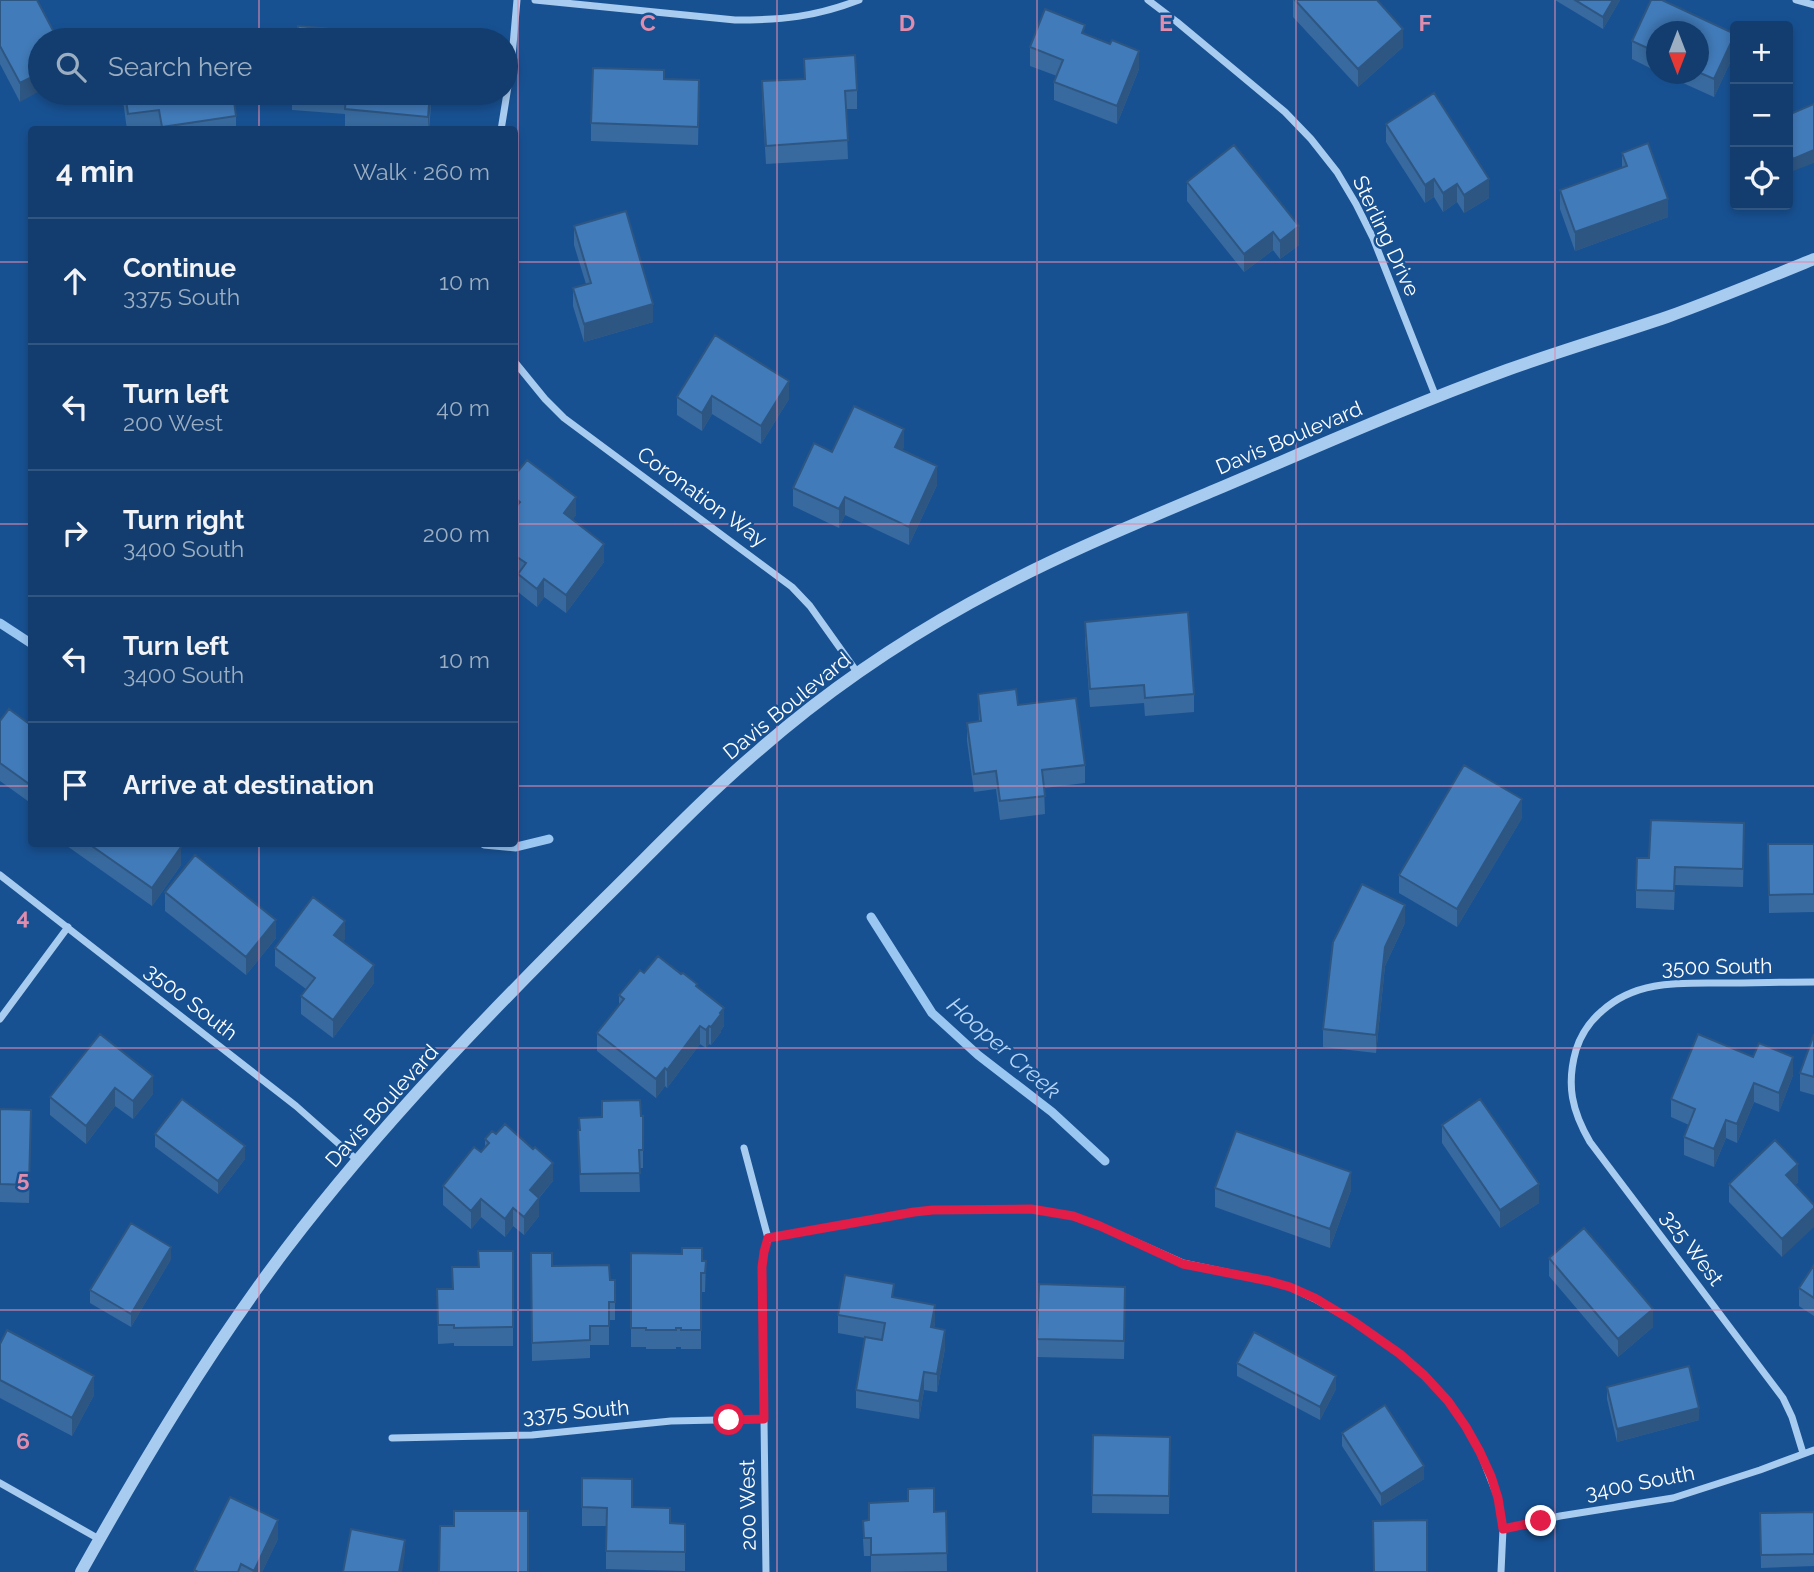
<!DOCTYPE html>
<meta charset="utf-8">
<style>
:root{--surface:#123d6e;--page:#1f4876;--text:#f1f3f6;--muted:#9caec2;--line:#315681}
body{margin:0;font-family:Raleway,sans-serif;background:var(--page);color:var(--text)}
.controls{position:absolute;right:21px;top:21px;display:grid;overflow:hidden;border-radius:7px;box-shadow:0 4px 10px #0003}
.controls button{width:63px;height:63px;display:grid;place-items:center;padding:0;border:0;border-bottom:2px solid var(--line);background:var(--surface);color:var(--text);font:35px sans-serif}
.compass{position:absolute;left:1646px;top:21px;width:63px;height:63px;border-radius:50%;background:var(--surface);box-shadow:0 4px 10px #0003;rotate:180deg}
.stop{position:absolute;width:21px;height:21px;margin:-16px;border:5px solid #e11d48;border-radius:50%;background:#fff}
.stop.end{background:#e11d48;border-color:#fff;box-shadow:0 2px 7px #0008}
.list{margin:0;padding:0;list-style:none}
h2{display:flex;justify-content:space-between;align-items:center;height:91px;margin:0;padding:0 28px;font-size:30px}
h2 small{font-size:23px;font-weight:400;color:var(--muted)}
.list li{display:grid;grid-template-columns:46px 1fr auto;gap:21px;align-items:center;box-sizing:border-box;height:126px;padding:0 28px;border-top:2px solid var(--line)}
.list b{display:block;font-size:26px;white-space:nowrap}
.list p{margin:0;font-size:23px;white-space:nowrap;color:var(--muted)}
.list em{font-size:23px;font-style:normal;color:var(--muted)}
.icon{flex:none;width:38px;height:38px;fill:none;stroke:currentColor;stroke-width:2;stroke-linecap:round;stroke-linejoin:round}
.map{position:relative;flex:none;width:1814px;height:1572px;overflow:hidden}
.search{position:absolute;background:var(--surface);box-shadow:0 4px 10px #0003;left:28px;top:28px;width:490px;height:77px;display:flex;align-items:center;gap:18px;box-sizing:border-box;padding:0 24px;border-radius:38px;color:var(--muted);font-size:26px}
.panel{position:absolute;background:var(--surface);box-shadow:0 4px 10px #0003;left:28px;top:126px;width:490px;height:721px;border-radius:7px}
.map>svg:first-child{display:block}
</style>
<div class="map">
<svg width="1814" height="1572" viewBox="0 0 1814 1572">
<rect width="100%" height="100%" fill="#185192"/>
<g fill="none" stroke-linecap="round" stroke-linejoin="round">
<path stroke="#9ac6f2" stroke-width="9" d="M0,623L32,644
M484,844L516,847L549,839
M871,917L932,1013L978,1055L1052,1112L1105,1161"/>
<path stroke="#a8cbf0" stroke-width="7" d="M535,0L735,20C782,20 815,17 859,0
M1148,0L1177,22L1285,112L1311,139L1337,172L1356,204L1373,238L1436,397
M1796,0L1814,5
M501,130L511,68L517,0
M514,361L545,399L564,418L792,587L810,606L857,672
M0,875L296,1106L357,1160
M0,1019L68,927
M744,1148L768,1238L764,1252L762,1267L766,1572
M768,1238L914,1212L933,1210L1031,1209L1073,1216L1100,1226L1183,1263L1269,1281L1290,1287L1315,1299L1353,1321L1400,1354L1425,1376L1448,1401L1466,1427L1480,1452L1498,1498L1503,1529L1501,1572
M392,1438L532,1435L671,1421L764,1419
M1803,1453L1792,1417L1783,1398L1590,1142C1572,1111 1566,1085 1576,1050C1581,1034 1589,1022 1602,1011C1636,980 1680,983 1723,983C1753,983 1784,982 1814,982
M0,1483L99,1539
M1503,1529L1560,1516L1673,1498L1760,1470L1814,1450"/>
<path stroke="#a8cbf0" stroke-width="12" d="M81,1572C143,1461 209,1351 286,1249C381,1124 492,1010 604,899C655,849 704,797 758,751C823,694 894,645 970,603C1049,559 1132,525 1215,490C1312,449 1408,406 1507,370C1560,351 1614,335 1667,317C1717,299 1765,279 1814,259"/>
</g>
<path fill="#386a9f" d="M0,0H37L20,102L0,64Z
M1293,0H1377L1403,47L1358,87L1293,17Z
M1555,0H1620L1603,29Z
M1651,0H1662L1735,34V52L1714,97L1663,74H1698V32H1656V71L1632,59V41Z
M1085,35L1110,44L1139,69L1117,124L1054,100V82L1057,76L1030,66V47Z
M804,59L857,90V109H846L848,159L766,164L762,100V81L804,79Z
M664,79L699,98L698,145L591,141V123Z
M122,93H233L236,116V130H160L159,128L148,130H127Z
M292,93H432L429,130H368L345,127V114L292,110Z
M1814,104L1793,171L1788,159V115Z
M1386,124L1489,198L1464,213L1457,202L1443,212L1434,197L1425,203L1386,142Z
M1622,153L1668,217L1575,251L1560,209V190L1622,168Z
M1187,182L1299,245L1280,259L1273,250L1244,272L1187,201Z
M574,226L653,322L584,342L573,306V288L586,284L574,245Z
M715,335L789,399L761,444L712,414L702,431L677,415V397Z
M904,447L902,450L937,485L909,545L845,515L839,528L793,506V488Z
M514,476L576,515L572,520L604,562L566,613L544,597L537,607L518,592V576L514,573Z
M1085,622L1194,694V712L1145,716L1144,703L1090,707L1085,640Z
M978,694L1018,705L1085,765V783L1044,788L1045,814L1000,820L996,789L974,792L967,741V723L979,722Z
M0,721L32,726V804L0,781Z
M1522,818L1457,927L1399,893V875Z
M1744,841L1743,887L1675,885L1674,910L1636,908V890L1649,858Z
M67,844H176L181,865L152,906L67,846Z
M1768,844H1814V912L1769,913Z
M165,892L276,938L246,975L165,911Z
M1405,923L1385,966L1376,1053L1323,1047V1029Z
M345,939L343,941L374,983L333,1038L301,1014V996L306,989L275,966V948Z
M644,973L697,987L724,1026L721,1030V1032L711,1045L709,1044L706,1048L700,1044L667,1088L665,1086L656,1098L597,1051V1033L619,1005V995Z
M100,1034L153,1094L133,1119L115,1106L86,1144L50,1115V1097Z
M1814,1034V1095L1800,1091V1073Z
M1793,1075L1779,1112L1754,1102L1737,1143L1726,1138L1714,1167L1684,1155V1137L1689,1125L1671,1117V1099Z
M0,1109L31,1128L29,1203L0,1202Z
M641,1116H643V1168H639L640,1192H580L578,1130Z
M1442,1125L1539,1203L1500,1228L1442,1143Z
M155,1134L245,1159L218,1194L155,1147Z
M485,1139L553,1181L539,1198V1216L524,1235L513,1226L505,1237L481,1217L471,1229L443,1205V1186L485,1147Z
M1798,1182L1795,1185L1782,1257L1729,1202V1184Z
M1215,1188L1351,1190L1330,1248L1215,1207Z
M513,1251V1346H454V1343L438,1344L437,1289H453L478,1267Z
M531,1253L552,1266L610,1280H615V1320H609V1345H590V1358L532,1361Z
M631,1253L706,1261L705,1292H701V1349H681V1347H676V1349H646V1347H631Z
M1549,1258L1653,1327L1618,1357L1549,1276Z
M171,1259L131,1327L90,1303V1290Z
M1814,1265V1316L1799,1306V1288Z
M894,1298L935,1323L934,1328L945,1348L937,1392L924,1390L919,1419L856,1408V1390L865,1338L838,1333V1315Z
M1125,1305L1124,1359L1037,1357V1339Z
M0,1344L94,1395L72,1436L0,1398Z
M1237,1363L1336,1389L1320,1420L1237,1376Z
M1607,1387L1699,1420L1617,1442L1607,1399Z
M1342,1433L1424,1479L1381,1506L1342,1446Z
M1093,1435L1170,1437L1169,1514L1092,1513Z
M582,1478L632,1507L670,1523L685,1524V1571L606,1569V1526H582Z
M869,1503L934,1512L946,1511L947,1571L871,1572V1556H864L863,1539V1521L869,1520Z
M1814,1512V1566L1761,1568L1760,1513Z
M278,1539L262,1572H194V1570Z"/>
<path fill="#2e5682" d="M1613,0H1620L1603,29V17Z
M1403,29V47L1358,87V69Z
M1735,34V52L1714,97V79Z
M1139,51V69L1117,124V106Z
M40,73V91L20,102V83Z
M430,93H432L428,130V117Z
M1814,150V163L1793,171V159Z
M1434,179V197L1425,203V185Z
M1489,179V198L1464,213V195Z
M1457,184V202L1443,212V193Z
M1668,199V217L1575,251V232Z
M1299,226V245L1280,259V241Z
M1273,232V250L1244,272V254Z
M653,304V322L584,342V324Z
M789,381V399L761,444V426Z
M712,396V414L702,431V413Z
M904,429V447L895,465V447Z
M937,466V485L909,545V527Z
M576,497V515L564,532V513Z
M845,497V515L839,528V509Z
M604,544V562L566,613V595Z
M544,579V597L537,607V589Z
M1522,799V818L1457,927V909Z
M181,847V865L152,906V888Z
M1405,905V923L1385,966L1376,1053V1035L1385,947Z
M276,920V938L246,975V957Z
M345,921V939L334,953V935Z
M374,965V983L333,1038V1020Z
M724,1008V1026L721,1030V1032L711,1045V1027Z
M700,1026V1044L667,1088V1070Z
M709,1026V1044L706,1048V1030Z
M1793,1057V1075L1779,1112V1093Z
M665,1068V1086L656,1098V1079Z
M153,1076V1094L133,1119V1101Z
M1754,1083V1102L1737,1143V1124Z
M115,1088V1106L86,1144V1126Z
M1726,1120V1138L1714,1167V1149Z
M245,1146V1159L218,1194V1181Z
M553,1163V1181L530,1208V1190Z
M1798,1164V1182L1786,1193V1175Z
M1351,1172V1190L1330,1248V1229Z
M1539,1184V1203L1500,1228V1210Z
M539,1198V1216L524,1235V1217Z
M481,1199V1217L471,1229V1211Z
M513,1208V1226L505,1237V1219Z
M1814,1208V1227L1782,1257V1239Z
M171,1247V1259L131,1327V1314Z
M935,1305V1323L931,1346V1327Z
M1653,1309V1327L1618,1357V1339Z
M945,1330V1348L937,1392V1374Z
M924,1372V1390L919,1419V1401Z
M94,1376V1395L72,1436V1418Z
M1336,1376V1389L1320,1420V1407Z
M1699,1408V1420L1617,1442V1429Z
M1424,1466V1479L1381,1506V1494Z
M278,1520V1539L262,1572H254Z
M405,1540V1552L402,1572H399Z"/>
<path fill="#417bb9" stroke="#2e5682" stroke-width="2" d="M0,0H37L58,40H40V73L20,83L0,46Z
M1295,0H1377L1403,29L1358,69Z
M1575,0H1613L1603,17Z
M1651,0H1662L1735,34L1714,79L1698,72V32H1656V52L1632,41Z
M1045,9L1085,25L1082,33L1110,44L1112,40L1139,51L1117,106L1054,82L1063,60L1030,47Z
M298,26L331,29L330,40H296Z
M855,55L857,90L845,91L848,140L766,146L762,81L805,79L804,59Z
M593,68L664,70V79L699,80L698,127L591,123Z
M125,93H233L236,116L162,127L159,110L128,114Z
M308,93H430L428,117L345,109L346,96Z
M1434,93L1489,179L1464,195L1457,184L1443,193L1434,179L1425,185L1386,124Z
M1814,104V150L1793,159L1788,146V115Z
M1648,143L1668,199L1575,232L1560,190L1627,166L1622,153Z
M1234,145L1299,226L1280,241L1273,232L1244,254L1187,182Z
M626,211L653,304L584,324L573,288L591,283L574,226Z
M715,335L789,381L761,426L712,396L702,413L677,397Z
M854,406L904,429L895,447L937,466L909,527L845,497L839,509L793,488L814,443L832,452Z
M527,460L576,497L564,513L604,544L566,595L544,579L537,589L518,574L526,563L514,555V509L520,502L514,497V476Z
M1188,612L1194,694L1145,698L1144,685L1090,689L1085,622Z
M1016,689L1018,705L1076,698L1085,765L1042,770L1045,796L1000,801L996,771L974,774L967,723L981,721L978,694Z
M9,709L32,726V786L0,763V721Z
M1464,765L1522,799L1457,909L1399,875Z
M1651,820L1744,823L1743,869L1675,867L1674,891L1636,890L1637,858H1649Z
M89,844H176L181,847L152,888Z
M1768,844H1814V894L1769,895Z
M195,855L276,920L246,957L165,892Z
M1362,884L1405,905L1385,947L1376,1035L1323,1029L1333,942Z
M313,897L345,921L334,935L374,965L333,1020L301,996L315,978L275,948Z
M658,956L681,974L683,973L697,984L696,986L724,1008L720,1013L721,1014L711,1027L709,1026L706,1030L700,1026L667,1070L665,1068L656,1079L597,1033L624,999L619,995L640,970L644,973Z
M100,1034L153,1076L133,1101L115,1088L86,1126L50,1097Z
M1698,1034L1753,1057L1759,1043L1793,1057L1779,1093L1754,1083L1737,1124L1726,1120L1714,1149L1684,1137L1695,1109L1671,1099Z
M1814,1034V1077L1800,1073Z
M182,1099L245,1146L218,1181L155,1134Z
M1480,1099L1539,1184L1500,1210L1442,1125Z
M640,1100L641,1116H643V1150H639L640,1173L580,1174L578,1130H580L579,1118L602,1117V1101Z
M0,1109L31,1110L29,1185L0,1184Z
M505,1124L533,1149L535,1147L553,1163L530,1190L539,1198L524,1217L513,1208L505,1219L481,1199L471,1211L443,1186L474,1147L481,1152L489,1143L485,1139L492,1131L496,1134Z
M1236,1131L1351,1172L1330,1229L1215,1188Z
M1775,1140L1798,1164L1786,1175L1814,1205V1208L1782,1239L1729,1184Z
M131,1223L171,1247L131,1314L90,1290Z
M1584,1228L1653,1309L1618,1339L1549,1258Z
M682,1248H702V1261H706L705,1273H701V1330H681V1328H676V1330H646V1328H631V1253L682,1254Z
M478,1251H513V1327L454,1328V1325H438L437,1289H453L452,1267H479Z
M531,1253H552V1266L609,1265L610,1280H615V1302H609V1326H590V1340L532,1343Z
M1814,1265V1298L1799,1288Z
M845,1275L894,1284L892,1297L935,1305L931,1327L945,1330L937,1374L924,1372L919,1401L856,1390L865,1337L882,1340L885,1323L838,1315Z
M1039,1284L1125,1287L1124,1341L1037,1339Z
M7,1330L94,1376L72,1418L0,1380V1344Z
M1254,1332L1336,1376L1320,1407L1237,1363Z
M1689,1366L1699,1408L1617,1429L1607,1387Z
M1385,1405L1424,1466L1381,1494L1342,1433Z
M1093,1435L1170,1437L1169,1496L1092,1495Z
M582,1478L632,1479V1507L670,1508V1523L685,1524V1552L606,1551L607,1508L582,1507Z
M934,1488V1512L946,1511L947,1553L871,1555V1538H864L863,1521L869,1520V1503L908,1501V1489Z
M230,1497L278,1520L254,1571L241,1564L238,1572H198L194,1570Z
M454,1511H528V1572H439L440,1526H454Z
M1814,1512V1554L1761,1555L1760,1513Z
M1427,1520V1572H1374L1373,1521Z
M351,1529L405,1540L399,1572H343Z"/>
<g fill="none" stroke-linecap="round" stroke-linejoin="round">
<path stroke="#e11d48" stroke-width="9" d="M729,1420L764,1419L762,1267L764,1252L768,1238L914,1212L933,1210L1031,1209L1073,1216L1100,1226L1183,1264L1269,1281L1290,1287L1315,1298L1353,1321L1400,1354L1425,1376L1448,1401L1466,1427L1480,1452L1491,1476L1498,1498L1503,1529L1541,1521"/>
</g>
<path fill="none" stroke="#e08cad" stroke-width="2" stroke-opacity="0.55" d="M259,0V40M518,0V1572M777,0V1572M1037,0V1572M1296,0V1572M1555,0V1572M259,93V130M0,262H32M514,262H1814M0,524H32M514,524H1814M0,786H32M514,786H1814M259,844V1572M0,1048H1814M0,1310H1814"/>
<g text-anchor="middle" stroke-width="5" stroke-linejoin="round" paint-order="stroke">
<g font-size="21" fill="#fff" stroke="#185192">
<text transform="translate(1386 236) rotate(65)" y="7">Sterling Drive</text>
<text transform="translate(1289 438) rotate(-23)" y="7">Davis Boulevard</text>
<text transform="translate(702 497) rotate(36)" y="7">Coronation Way</text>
<text transform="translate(787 706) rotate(-39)" y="7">Davis Boulevard</text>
<text transform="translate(1717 967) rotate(-1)" y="7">3500 South</text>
<text transform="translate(191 1002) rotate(38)" y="7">3500 South</text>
<text transform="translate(382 1106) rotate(-48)" y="7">Davis Boulevard</text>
<text transform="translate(1692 1248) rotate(53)" y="7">325 West</text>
<text transform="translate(576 1412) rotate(-5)" y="7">3375 South</text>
<text transform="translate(1640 1483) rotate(-11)" y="7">3400 South</text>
<text transform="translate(748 1505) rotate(-91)" y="7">200 West</text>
</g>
<g font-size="23" font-style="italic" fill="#b4d4f7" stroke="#185192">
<text transform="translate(1004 1048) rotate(41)" y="8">Hooper Creek</text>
</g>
</g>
<g font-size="23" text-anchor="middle" font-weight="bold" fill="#e08cad" stroke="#185192" stroke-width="5" stroke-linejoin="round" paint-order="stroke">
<text x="648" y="31">C</text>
<text x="907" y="31">D</text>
<text x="1166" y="31">E</text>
<text x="1425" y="31">F</text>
<text x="23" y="925">4</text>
<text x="23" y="1187">5</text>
<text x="23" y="1449">6</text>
</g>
</svg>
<div class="controls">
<button>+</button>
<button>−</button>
<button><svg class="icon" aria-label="locate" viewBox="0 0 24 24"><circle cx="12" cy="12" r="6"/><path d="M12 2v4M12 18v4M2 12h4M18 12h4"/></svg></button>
</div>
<svg class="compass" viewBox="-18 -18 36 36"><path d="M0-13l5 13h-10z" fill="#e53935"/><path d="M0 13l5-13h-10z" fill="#9caec2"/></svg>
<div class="stop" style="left:729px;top:1420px"></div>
<div class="stop end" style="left:1541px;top:1521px"></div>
<div class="search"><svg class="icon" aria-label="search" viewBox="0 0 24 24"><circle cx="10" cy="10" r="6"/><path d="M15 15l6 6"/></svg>Search here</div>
<section class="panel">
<h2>4 min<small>Walk · 260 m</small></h2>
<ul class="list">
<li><svg class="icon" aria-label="ahead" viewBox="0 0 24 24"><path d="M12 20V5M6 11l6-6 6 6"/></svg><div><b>Continue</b><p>3375 South</p></div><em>10 m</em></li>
<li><svg class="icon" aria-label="left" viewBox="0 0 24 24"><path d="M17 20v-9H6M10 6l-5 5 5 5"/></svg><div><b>Turn left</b><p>200 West</p></div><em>40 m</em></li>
<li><svg class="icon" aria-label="right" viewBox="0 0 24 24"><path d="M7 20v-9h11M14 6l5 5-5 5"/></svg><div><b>Turn right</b><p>3400 South</p></div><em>200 m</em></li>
<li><svg class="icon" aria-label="left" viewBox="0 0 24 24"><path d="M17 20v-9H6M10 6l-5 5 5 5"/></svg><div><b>Turn left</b><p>3400 South</p></div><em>10 m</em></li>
<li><svg class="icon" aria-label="arrive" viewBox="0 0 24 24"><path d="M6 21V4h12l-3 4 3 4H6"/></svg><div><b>Arrive at destination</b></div></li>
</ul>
</section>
</div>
